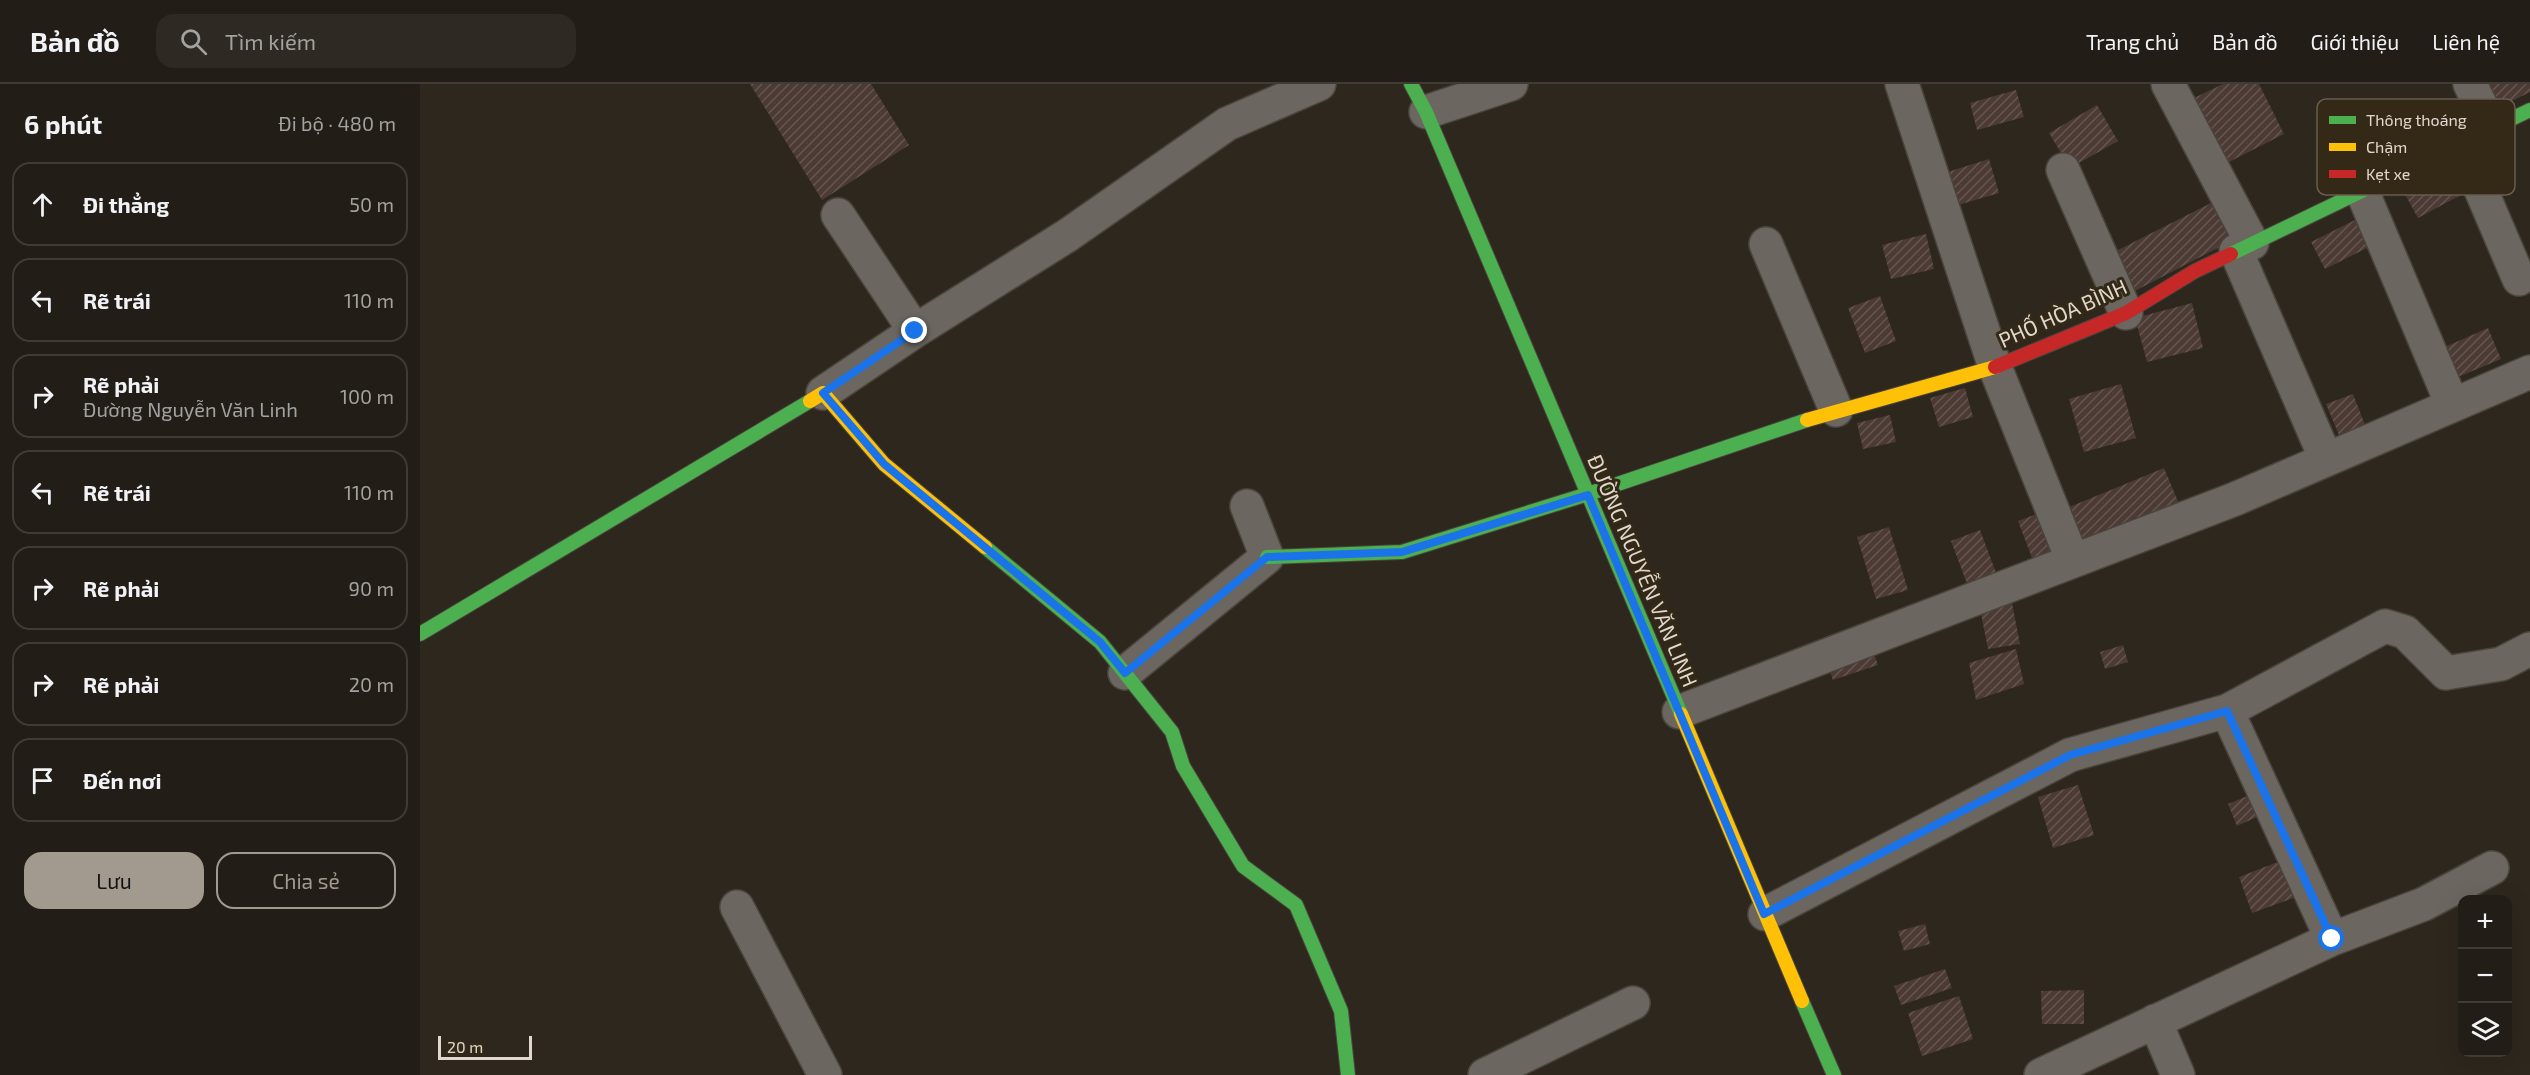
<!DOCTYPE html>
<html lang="vi">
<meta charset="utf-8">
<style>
:root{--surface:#221d16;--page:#2e2a23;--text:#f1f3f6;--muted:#a2a2a1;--line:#3f3b35;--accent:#a29a8f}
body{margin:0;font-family:"Exo 2",sans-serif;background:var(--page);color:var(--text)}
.controls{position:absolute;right:18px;bottom:18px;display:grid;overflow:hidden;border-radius:12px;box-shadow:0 6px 24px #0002}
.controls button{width:54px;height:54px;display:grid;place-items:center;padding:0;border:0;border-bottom:2px solid var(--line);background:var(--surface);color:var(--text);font:30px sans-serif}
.scale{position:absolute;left:18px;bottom:15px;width:94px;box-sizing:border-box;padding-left:6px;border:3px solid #e0d8cd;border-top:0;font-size:16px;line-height:21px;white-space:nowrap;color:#e0d8cd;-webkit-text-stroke:4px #342817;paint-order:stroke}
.stop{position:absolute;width:18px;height:18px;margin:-14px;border:4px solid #1a73e8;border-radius:50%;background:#fff}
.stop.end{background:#1a73e8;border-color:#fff;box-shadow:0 2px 6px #0008}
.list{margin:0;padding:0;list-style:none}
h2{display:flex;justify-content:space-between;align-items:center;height:78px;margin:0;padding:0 24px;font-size:26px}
h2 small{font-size:20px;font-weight:400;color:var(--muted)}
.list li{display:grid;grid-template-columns:39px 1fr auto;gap:18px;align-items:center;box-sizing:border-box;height:84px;margin:0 12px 12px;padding:0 12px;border:2px solid var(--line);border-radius:18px}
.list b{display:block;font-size:22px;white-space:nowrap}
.list p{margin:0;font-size:20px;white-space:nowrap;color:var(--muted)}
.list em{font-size:20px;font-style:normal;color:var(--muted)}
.actions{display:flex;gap:12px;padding:18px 24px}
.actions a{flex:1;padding:14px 0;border:2px solid var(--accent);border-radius:18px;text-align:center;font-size:21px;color:var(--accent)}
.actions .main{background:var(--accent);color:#111}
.icon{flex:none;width:33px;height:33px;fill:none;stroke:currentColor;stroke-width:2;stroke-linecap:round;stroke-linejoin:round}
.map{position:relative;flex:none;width:2110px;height:991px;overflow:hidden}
header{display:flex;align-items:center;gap:36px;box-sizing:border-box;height:84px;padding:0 30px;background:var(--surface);border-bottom:2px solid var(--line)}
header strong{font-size:28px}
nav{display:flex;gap:33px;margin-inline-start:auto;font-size:21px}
.search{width:420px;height:54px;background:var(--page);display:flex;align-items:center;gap:15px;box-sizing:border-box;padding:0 21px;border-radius:18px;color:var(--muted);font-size:22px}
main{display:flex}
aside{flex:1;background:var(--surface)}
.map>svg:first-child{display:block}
</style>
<header>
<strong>Bản đồ</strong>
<div class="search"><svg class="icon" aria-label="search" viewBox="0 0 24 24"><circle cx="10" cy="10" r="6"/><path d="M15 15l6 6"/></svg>Tìm kiếm</div>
<nav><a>Trang chủ</a><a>Bản đồ</a><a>Giới thiệu</a><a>Liên hệ</a></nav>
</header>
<main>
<aside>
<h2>6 phút<small>Đi bộ · 480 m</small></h2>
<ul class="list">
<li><svg class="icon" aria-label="ahead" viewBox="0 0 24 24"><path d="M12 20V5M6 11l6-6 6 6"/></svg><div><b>Đi thẳng</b></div><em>50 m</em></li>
<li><svg class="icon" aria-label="left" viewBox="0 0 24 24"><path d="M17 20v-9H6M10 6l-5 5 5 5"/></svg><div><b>Rẽ trái</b></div><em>110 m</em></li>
<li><svg class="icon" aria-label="right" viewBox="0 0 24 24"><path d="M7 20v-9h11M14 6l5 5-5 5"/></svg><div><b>Rẽ phải</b><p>Đường Nguyễn Văn Linh</p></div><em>100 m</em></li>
<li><svg class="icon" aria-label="left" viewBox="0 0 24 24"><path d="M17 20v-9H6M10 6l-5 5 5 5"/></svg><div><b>Rẽ trái</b></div><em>110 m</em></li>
<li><svg class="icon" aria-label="right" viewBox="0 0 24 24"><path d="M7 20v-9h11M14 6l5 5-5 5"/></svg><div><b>Rẽ phải</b></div><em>90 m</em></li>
<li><svg class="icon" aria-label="right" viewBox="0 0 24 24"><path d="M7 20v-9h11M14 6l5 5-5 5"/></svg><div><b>Rẽ phải</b></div><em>20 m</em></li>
<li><svg class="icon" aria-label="arrive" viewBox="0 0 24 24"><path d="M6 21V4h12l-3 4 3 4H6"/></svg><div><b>Đến nơi</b></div></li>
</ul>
<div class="actions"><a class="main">Lưu</a><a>Chia sẻ</a></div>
</aside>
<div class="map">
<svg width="2110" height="991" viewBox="0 0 2110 991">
<defs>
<pattern id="building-hatch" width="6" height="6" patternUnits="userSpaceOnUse" patternTransform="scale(1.5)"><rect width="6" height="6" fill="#4c3a34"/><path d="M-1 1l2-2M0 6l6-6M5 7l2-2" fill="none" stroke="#665650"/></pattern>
</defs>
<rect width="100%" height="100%" fill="#2e271d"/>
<path fill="url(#building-hatch)" d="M330,0H451L489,61L402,116Z
M1803,0H1839L1864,50L1807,79L1774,14Z
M2058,0H2110V8L2072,27Z
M1596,6L1604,33L1557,46L1550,19Z
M1677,21L1698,57L1650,84L1629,49Z
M1569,75L1579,109L1528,124L1518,91Z
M2022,81L2039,112L1998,134L1981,103Z
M1797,116L1817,154L1711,209L1690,170Z
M1935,136L1949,163L1905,185L1891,158Z
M1506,150L1514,185L1471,195L1462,161Z
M1460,212L1476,257L1445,269L1428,224Z
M1772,219L1783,264L1727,278L1715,234Z
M2068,244L2081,275L2031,296L2018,266Z
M1701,300L1716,354L1664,368L1649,315Z
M1545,304L1553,333L1519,343L1510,314Z
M1933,310L1947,346L1921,356L1906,320Z
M1470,331L1476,358L1443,365L1437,339Z
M1744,384L1760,422L1662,462L1647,424Z
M1625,427L1641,472L1615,482L1598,437Z
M1469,443L1488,506L1456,515L1437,453Z
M1560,446L1578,494L1549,505L1531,457Z
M1591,514L1600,560L1568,565L1559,520Z
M1449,556L1458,581L1413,596L1404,572Z
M1703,561L1708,578L1685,585L1680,568Z
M1596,565L1604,600L1556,616L1549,579Z
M1658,701L1674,751L1633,764L1618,713Z
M1837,708L1846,729L1817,742L1808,720Z
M1868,774L1882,811L1832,829L1819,793Z
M1505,840L1510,860L1484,867L1478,847Z
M1525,885L1532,904L1481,921L1474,902Z
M1664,906V940H1622L1621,907Z
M1539,912L1553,955L1502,972L1488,929Z"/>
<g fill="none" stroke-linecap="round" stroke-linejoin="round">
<defs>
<path id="street" d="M1482,0L1575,283L1653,477
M1748,0L1832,159
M2050,0L2072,44
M1006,28L1091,0
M2041,59L2099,195
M1643,86L1706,229
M1942,107L2032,320
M1346,160L1416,326
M1816,167L1906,375
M495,247L648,151L807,40L899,0
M403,309L495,247L418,131
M705,589L847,473L827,422
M1259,628L1815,415L2110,288
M317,823L405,991
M1345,830L1650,671L1807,627L1965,542L1985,548L2026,589L2081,580L2110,565
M1912,855L2004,820L2072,784
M1735,937L1758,991
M1065,991L1213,919
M1621,991L1912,855L1807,627"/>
<path id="fast" d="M991,0L1006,28L1261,630
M1811,170L2110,26
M565,463L680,558L752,648L763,682L823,782L876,821L921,927L928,991
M847,473L982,468L1168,410L1387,336
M0,550L390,317
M1382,917L1414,991"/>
<path id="slow" d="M390,317L403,309L464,380L565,463
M1387,336L1575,283
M1261,630L1382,917"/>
<path id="jam" d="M1575,283L1706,229L1775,187L1811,170"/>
</defs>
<use href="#street" stroke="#49443c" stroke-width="36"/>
<use href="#fast" stroke="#49443c" stroke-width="16"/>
<use href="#slow" stroke="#49443c" stroke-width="16"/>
<use href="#jam" stroke="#49443c" stroke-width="16"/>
<use href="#street" stroke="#6b665f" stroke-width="33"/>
<use href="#fast" stroke="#4caf50" stroke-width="14"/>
<use href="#slow" stroke="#ffc107" stroke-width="14"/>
<use href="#jam" stroke="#c62828" stroke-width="14"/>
</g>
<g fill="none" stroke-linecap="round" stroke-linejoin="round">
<path stroke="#1a73e8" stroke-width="8" d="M495,247L403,309L464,380L680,558L705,589L847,473L982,468L1168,411L1344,830L1650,671L1807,627L1912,855"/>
</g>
<g text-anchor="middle" stroke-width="6" stroke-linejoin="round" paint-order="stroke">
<g font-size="21" fill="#e0d8cd" stroke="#342817">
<text transform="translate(1643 230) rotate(-24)" y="7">PHỐ HÒA BÌNH</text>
<text transform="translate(1222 487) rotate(67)" y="7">ĐƯỜNG NGUYỄN VĂN LINH</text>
</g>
</g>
<rect x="1897" y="15" width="198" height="96" rx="9" fill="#342817" stroke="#685d4e" stroke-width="1.5"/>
<rect x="1909" y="32" width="27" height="8" fill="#4caf50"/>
<rect x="1909" y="59" width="27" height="8" fill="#ffc107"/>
<rect x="1909" y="86" width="27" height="8" fill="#c62828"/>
<g font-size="16" fill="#e0d8cd">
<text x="1946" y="42">Thông thoáng</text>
<text x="1946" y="69">Chậm</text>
<text x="1946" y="96">Kẹt xe</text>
</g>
</svg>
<div class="controls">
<button>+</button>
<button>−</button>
<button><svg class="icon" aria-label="layers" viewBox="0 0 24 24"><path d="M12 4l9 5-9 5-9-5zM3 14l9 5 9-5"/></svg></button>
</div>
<div class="scale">20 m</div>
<div class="stop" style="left:1912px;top:855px"></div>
<div class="stop end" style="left:495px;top:247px"></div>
</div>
</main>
